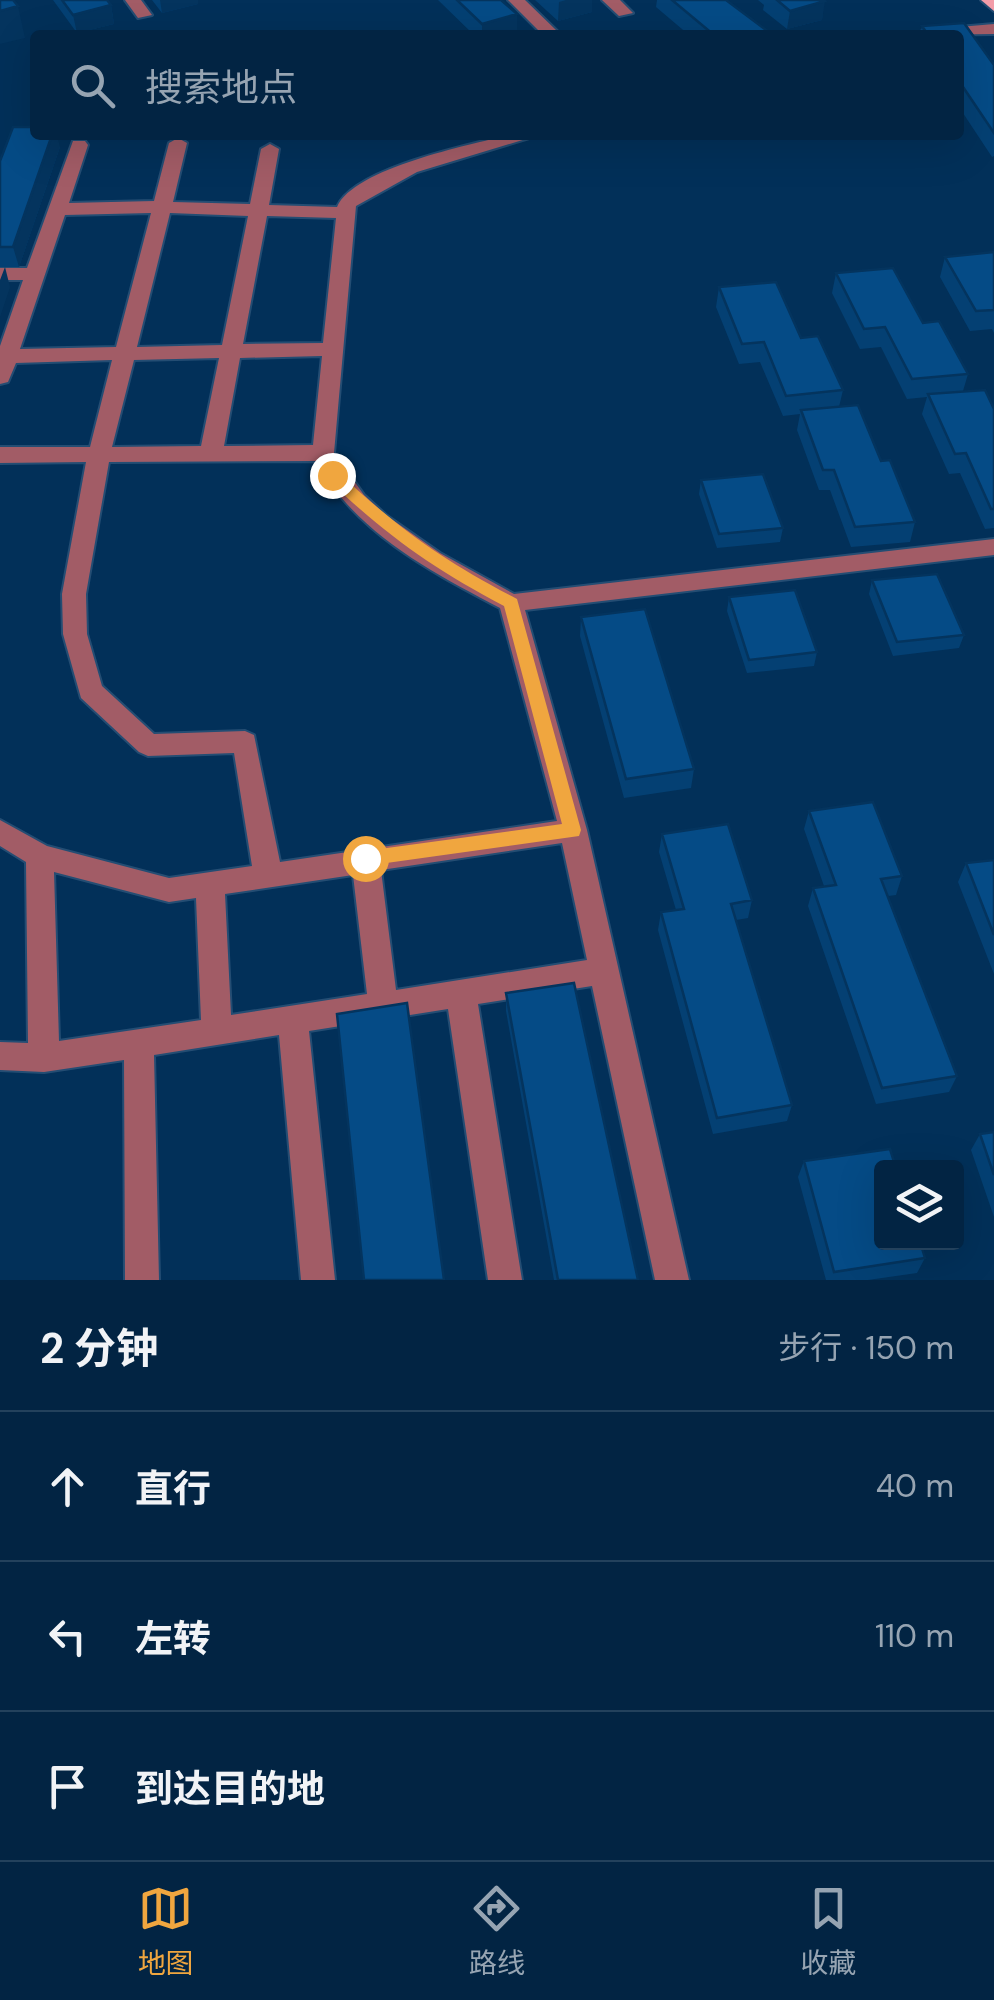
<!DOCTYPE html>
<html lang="zh">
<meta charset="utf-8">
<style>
:root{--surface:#022443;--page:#10304e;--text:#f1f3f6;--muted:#96a4b2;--line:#23415c;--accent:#f0a63f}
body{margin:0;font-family:"DM Sans","Noto Sans SC",sans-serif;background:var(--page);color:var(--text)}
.controls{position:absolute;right:30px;bottom:30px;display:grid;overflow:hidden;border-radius:10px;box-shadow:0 10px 40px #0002}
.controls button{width:90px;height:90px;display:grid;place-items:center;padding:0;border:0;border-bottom:2px solid var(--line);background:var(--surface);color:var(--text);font:50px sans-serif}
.stop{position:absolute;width:30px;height:30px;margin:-22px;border:8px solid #f0a63f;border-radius:50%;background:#fff}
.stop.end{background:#f0a63f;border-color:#fff;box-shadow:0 2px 10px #0008}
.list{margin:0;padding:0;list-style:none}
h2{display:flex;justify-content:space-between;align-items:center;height:130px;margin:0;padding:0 40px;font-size:42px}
h2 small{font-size:32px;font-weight:400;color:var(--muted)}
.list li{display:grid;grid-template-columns:65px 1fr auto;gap:30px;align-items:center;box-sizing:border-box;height:150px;padding:0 40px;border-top:2px solid var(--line)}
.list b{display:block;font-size:38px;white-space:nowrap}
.list em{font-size:32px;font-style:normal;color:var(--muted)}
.icon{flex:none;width:55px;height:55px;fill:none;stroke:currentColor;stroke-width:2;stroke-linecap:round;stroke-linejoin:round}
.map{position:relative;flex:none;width:994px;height:1280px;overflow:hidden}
.search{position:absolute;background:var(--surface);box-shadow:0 10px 40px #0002;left:30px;right:30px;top:30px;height:110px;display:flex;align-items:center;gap:25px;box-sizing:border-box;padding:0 35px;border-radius:10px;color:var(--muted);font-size:38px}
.sheet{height:580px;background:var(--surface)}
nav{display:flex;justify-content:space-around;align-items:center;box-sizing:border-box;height:140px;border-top:2px solid var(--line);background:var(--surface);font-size:28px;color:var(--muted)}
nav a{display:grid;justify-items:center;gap:5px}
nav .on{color:var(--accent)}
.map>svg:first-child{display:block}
</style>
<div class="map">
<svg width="994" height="1280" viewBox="0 0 994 1280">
<rect width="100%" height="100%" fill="#023059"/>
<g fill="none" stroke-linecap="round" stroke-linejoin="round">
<defs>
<path id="minor" d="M125,0H141L152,15L138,18Z
M508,0H525L557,31L543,35Z
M602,0H620L633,13L619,16Z
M994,24V34L916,35L924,30Z
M509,135H539L417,172L356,206L334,453L364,495L387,516L440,553L514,594L994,539V555L525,610L587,830L689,1280H655L592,986L478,1004L522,1280H488L448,1009L309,1031L335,1280H301L279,1035L154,1055L159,1280H125L124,1060L44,1072L0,1070V1042L28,1043L26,862L0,846V820L47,846L169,878L252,866L234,753L148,756L139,752L81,698L63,634L62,594L86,462L0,463V447H90L112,360L16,363L8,382L0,384V346L23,280H0V268H27L73,141H85L88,145L69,203L154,201L169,143L178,138L187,143L173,202L250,204L261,149L270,144L279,149L269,205L337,207C354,168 469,145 509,135ZM151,213L116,347L20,349L65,215ZM170,213L248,216L222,345L137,347ZM267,216L336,218L323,343L243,344ZM322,356L313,445L224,446L240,358ZM219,358L201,446L112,447L134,360ZM316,461C356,533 430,571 500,608L557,821L280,862L254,735L245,731L154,734L102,686L87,634L86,594L109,462ZM562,843L587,960L396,990L381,870ZM54,872L169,902L196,898L201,1020L59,1041ZM353,875L367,994L231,1015L225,894Z"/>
<path id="major" d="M981,0H994V11Z"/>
</defs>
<use href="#minor" stroke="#244d73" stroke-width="4"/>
<use href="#major" stroke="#244d73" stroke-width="4"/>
<use href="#minor" fill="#a25c66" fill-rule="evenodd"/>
<use href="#major" fill="#f39ca8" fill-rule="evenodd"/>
</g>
<path fill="#044073" d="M53,0H107L111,5L114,24L77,33Z
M152,0H198V4L162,13Z
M438,0H501L517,33L510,35H474Z
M535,0H592V12L558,21Z
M657,0H726L770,33L769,35H689L656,7Z
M758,0H824L822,20L787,29L763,10L764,5Z
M964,23L994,65V156L992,157L959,107V35H920L922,26Z
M60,147L19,267H0V161Z
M994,252V333L992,329L970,331L940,277L945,257Z
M836,273L923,323L968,374L963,391L994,409V528L985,529L960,473L949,474L922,414L927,397L907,399L881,347L860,349L832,293Z
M719,287L801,338L843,390L839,407L881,461L915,522L910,542L851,547L830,490H819L797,430L800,414L783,416L760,362L739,364L716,307Z
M701,480L783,528L780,542L717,548L699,494Z
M872,580L964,635L959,648L893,656L869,594Z
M729,597L817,652L814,666L747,673L727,611Z
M581,617L694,769L691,788L624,798L580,636Z
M809,811L902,876L896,895L888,896L957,1076L949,1092L876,1104L808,906L813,888L824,886L804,829Z
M662,834L752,900L748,918L736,920L792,1105L787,1121L713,1134L658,930L661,912L676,910L659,852Z
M994,860V974L958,882L966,863Z
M506,993L638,1280H554L506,1011Z
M994,1132V1217L971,1150L980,1134Z
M804,1161L925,1258L917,1273L868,1280H826L798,1177Z"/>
<path fill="#04345e" d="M160,0H198V4L162,13Z
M566,0H592V12L558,21L559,2Z
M825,1L822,20L787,29L790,11Z
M111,5L114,24L77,33L73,15Z
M18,6L25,38L0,44V11Z
M517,14V33L510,35H482V24Z
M52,135H57L60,147L19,267L13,247Z
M5,267L10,287L0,317V280Z"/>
<path fill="#054b86" stroke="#04345e" stroke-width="2.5" d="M0,0H13L18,6L0,11Z
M62,0H107L111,5L73,15Z
M457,0H501L517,14L482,24Z
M672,0H726L770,33L764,35H714Z
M777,0H824L825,1L790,11Z
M964,23L994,65V133L959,81V35H928L922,26Z
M13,127H35V135H52L13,247H0V161Z
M994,252V310L976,311L945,257Z
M893,268L923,323L939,321L968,374L912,379L885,327L864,329L836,273Z
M776,282L801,338L818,336L843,390L786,396L764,342L742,344L719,287Z
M985,390L994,409V509H991L966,453L955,454L928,394Z
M858,405L881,461L890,460L915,522L855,527L834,470H823L801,410Z
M763,474L783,528L719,534L701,480Z
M937,574L964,635L897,642L872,580Z
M795,590L817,652L749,660L729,597Z
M645,609L694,769L626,779L581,617Z
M873,802L902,876L881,879L957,1076L882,1088L813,888L836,885L809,811Z
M728,824L752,900L731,904L792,1105L717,1118L661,912L684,909L662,834Z
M994,860V935L966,863Z
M574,983L638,1280H558L506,993Z
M407,1003L444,1280H364L337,1014Z
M994,1132V1175L980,1134Z
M890,1149L896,1168H882V1242H920L925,1258L834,1272L804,1161Z"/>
<path fill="#f0a63f" d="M327,471H337C397,528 444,561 517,599L581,830L579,836L365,866L359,864V853L365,851L562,824L504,606C432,568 386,535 327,479Z"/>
</svg>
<div class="controls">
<button><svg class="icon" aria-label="layers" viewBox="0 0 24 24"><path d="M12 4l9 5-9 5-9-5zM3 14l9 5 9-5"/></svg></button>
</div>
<div class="stop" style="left:365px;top:858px"></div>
<div class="stop end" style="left:332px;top:475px"></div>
<div class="search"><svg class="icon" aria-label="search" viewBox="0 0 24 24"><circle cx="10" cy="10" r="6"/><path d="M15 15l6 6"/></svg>搜索地点</div>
</div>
<section class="sheet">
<h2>2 分钟<small>步行 · 150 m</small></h2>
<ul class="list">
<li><svg class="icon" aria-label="ahead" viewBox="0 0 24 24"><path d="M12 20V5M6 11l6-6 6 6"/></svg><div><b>直行</b></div><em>40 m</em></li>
<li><svg class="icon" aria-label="left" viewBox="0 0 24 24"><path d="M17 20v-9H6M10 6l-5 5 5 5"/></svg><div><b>左转</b></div><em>110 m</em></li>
<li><svg class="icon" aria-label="arrive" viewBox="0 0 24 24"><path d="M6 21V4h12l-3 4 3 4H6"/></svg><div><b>到达目的地</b></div></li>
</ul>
</section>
<nav>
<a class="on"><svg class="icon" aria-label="map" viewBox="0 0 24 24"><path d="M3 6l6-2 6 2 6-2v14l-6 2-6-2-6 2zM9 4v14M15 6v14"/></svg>地图</a>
<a><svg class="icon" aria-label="directions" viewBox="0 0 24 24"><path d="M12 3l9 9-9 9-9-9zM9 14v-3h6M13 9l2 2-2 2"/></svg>路线</a>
<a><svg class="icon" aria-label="saved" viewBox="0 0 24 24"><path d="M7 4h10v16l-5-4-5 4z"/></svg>收藏</a>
</nav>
